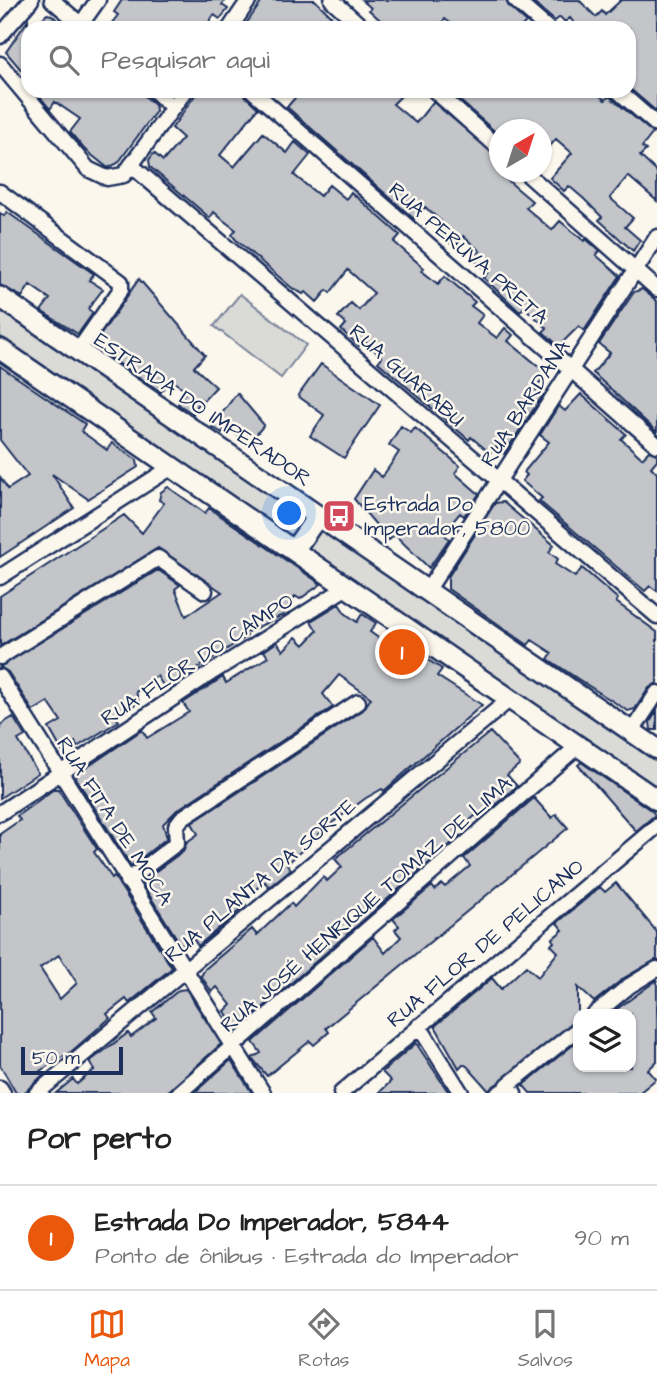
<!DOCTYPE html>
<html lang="pt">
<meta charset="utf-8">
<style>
:root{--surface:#fff;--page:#f2f2f2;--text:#222;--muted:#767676;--line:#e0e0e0;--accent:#ea580c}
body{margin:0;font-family:"Architects Daughter",sans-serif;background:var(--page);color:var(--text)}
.controls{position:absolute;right:21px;bottom:21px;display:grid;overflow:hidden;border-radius:14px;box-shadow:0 2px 5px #0004}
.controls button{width:63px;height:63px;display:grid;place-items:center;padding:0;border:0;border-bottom:2px solid var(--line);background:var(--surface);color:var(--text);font:35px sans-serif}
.compass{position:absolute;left:489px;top:119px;width:63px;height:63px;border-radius:50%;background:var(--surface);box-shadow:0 2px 5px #0004;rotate:39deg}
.scale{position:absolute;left:21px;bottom:18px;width:102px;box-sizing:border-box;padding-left:7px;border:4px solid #1b2f5e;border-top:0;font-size:19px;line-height:24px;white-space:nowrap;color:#1b2f5e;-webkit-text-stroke:5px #fbf7ec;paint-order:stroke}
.you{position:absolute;left:290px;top:514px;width:24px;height:24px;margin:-18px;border:5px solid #fff;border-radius:50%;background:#1a73e8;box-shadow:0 0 0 10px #1a73e833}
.badge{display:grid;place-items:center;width:46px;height:46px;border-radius:50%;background:var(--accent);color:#fff;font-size:23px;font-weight:700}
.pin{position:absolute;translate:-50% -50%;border:4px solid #fff;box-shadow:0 2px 7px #0006}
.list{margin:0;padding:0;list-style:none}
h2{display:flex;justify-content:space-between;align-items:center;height:91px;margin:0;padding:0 28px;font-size:30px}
h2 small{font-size:23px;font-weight:400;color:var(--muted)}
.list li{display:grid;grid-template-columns:46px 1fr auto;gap:21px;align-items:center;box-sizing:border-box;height:105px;padding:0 28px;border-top:2px solid var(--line)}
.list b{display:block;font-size:26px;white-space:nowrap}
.list p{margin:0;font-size:23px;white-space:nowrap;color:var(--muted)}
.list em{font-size:23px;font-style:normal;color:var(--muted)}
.icon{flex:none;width:38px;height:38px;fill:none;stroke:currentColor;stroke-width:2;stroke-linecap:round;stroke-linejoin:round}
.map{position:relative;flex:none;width:657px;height:1093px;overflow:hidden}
.search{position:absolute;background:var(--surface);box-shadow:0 2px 5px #0004;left:21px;right:21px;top:21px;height:77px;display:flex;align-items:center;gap:18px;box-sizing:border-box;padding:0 24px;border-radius:21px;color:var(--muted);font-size:26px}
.sheet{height:196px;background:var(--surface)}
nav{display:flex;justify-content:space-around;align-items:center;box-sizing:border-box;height:98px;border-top:2px solid var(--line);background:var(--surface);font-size:19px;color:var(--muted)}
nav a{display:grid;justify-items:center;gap:4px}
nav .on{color:var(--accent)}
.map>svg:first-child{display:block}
</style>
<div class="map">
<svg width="657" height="1093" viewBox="0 0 657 1093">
<rect width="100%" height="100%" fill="#fbf7ec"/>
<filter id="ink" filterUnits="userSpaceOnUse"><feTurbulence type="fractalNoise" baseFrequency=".0143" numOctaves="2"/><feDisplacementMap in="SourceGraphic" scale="14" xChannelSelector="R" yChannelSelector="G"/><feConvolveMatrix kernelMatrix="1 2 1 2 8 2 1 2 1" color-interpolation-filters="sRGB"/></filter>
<g filter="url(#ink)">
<path fill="#dadad7" stroke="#7a849a" stroke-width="2" d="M240,294L306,345L281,378L214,326Z
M0,310L657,761V787L0,336Z"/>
<path fill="#c3c5c9" stroke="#1b2f5e" stroke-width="2" fill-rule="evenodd" d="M122,0H225L222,5L228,9L220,19L214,15L205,28H108L118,15L114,12Z
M263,0H315L343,28H243Z
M362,0H506L509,7L526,22L520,28H457L445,19L437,28H389L369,10L371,8Z
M530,0H579L596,17L602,11L605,15L621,0H657V112L629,88V28H578L570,18L565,22L560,17L555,21Z
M47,14L52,15L65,28H33Z
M28,20V78L6,52Z
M35,91H139L155,105L156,111L118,163L108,168L84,149L70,132L80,119L55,102L50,109Z
M198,91H240L258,108L220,155L234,167L263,133L287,153L295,142L310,155L294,175L320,196L329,185L346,199L351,192L400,235L394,242L424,268L422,271L438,284L445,276L475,302L471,306L483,315L477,323L497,338L505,328L513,335L508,341L547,373L535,389L543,395L504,454L496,447L490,453L471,437L469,440L378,362L382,357L364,341L359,346L341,330L346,324L338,317L351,303L359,310L374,293L348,270L330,293L327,290L317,302L306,292L303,294L292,288L237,241L232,235L236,230L223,220L214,212L210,218L150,167L149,160L154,153L163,161L183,138L172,128Z
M301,91H395L401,96L393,104L416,123L433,102L500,158V174L532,201L526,208L552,230L560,221L584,241L586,239L600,251L596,255L620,276L584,331L579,326L559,346L543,332L547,328L524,307L520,312L484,278L489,272L473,259L480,251L463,236L455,247L437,232L444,224L425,207L414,219L287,107Z
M465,91H595L605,100L609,96L653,133L642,147L646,150L640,156L657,172V201L628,176L610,198L633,218L625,227L640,240L633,251L599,220L602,217L584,199L569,186L564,191L550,178L572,153L556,139L542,156V130H500V136L458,99Z
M7,212L94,274L89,280L103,289L88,309L93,313L78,334L41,311L50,299L30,285L22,297L0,285V213L4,216Z
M139,279L205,355L194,367L216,387L203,401L201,399L193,414L178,404L186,390L169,379L161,392L93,346Z
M642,289L657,301V432L593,373L610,353L599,344L634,292Z
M321,364L380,405L344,458L310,436L324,415L298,396Z
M0,366L85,424L81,431L100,445L107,450L112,443L137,460L138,467L88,499L52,474L74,508L0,557V477L8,489L28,476L0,440Z
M237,393L264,425L249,443L226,427L222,433L212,427Z
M581,394L626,434L621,439L642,458L649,451L657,454V460L651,467L657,473V591L650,586L645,591L539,501L542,498L522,481L527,475L524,472L549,442L540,435L557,408L559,406L565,411Z
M401,426L411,433L415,428L460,466L455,473L479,494L464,516L460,513L443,533L449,539L429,568L395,535L389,540L354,499L373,470L382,477L389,467L399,452L389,445Z
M168,487L205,513L209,508L321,584L300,599L295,596L283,615L245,633L247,636L186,676L164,687L157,676L136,692L139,702L116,717L119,721L77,747L75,742L62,751L49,728L61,721L48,702L33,711L8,672L0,667L158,570L180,585L175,589L186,616L222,592L158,548L0,646V596L124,515L142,533L164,503L159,500L161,492Z
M503,502L554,545L549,552L558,559L555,564L575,577L582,568L618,599L616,602L657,632V683L649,688L635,709L628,711L578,679L548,659L552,653L532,640L528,645L448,589V577L495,503Z
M339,604L345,613L357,622L362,614L376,623L370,632L387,644L389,640L399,647L401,643L442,669L437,676L482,705L384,791L382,789L366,798L328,826L287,864L291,869L269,887L265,882L242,900L246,905L198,946L193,938L181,945L141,882L183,851L187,842L198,834L192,823L363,710L371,698L339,675L323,694L333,707L177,810L163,824L167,838L131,866L76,778L77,774L142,730L147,738L189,712L183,703L223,677L226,683L268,657L264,651L277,642L283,651L296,637L304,645L317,631L311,621Z
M657,711V730H651L650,722Z
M13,717L25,736L18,740L38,773L0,798V725Z
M490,732L520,764L507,775L517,786L479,819L476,815L457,832L460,836L243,1025L234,1028L225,1011L231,1005L217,987L212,992L201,976L205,969L252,929L257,935L291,903L294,907L323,877L327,881L342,867L335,859Z
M581,762L652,811L655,815L636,831L578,765Z
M54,789H58L97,849L94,852L112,878L114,876L172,968L129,1003L126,999L107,1014L110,1018L72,1051L40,1071L43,1075L24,1093H16L0,1065V834L20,820L17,816ZM59,955L77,983L60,999L40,968Z
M534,798L552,818L556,814L568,828L326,1028L329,1032L314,1045L310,1041L267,1076L252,1058L261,1053L253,1042L373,937L385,953L401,937L395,930L399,926L393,919L432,886L435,890L442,884L445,887L470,866L464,858Z
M616,883L657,932V959L624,978L594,1002L578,987V1020L489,1091L467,1066L463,1064L459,1068L435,1026L492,978L501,989L526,966L538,977L558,952L551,945L554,942L552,939L563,930L557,923L600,887L605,892Z
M657,980V1061L648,1070L656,1079L639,1093H530L523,1085L578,1041V1067H631V1014H610Z
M186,989L221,1044L171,1089L165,1093H56L73,1079L77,1084L94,1070L89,1062L128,1033L131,1037L156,1018L152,1012L179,990Z
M416,1043L449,1093H379L391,1081L382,1072Z
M231,1060L252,1093H194Z"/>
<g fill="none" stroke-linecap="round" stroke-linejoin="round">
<defs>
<path id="pedestrian" d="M496,1093L508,1085"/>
<path id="minor" d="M52,0L85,28
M332,0L363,28
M515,0L547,28
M81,24L98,0
M230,28L249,0
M0,36L31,0
M0,64L88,169L107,178L124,175L185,91
M155,91L173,108
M253,91L657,445
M435,91L500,149
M618,91L657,125
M131,165L657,616
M525,172L657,289
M0,192L121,282V289L78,351
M0,577L172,467
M427,591L657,237
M0,657L158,558L205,591
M0,677L263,1093
M632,731L657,693
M0,813L214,671L347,587
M127,881L177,843L176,826L182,818L358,702
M595,1014L629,986L657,969
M419,1026L461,1093
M0,1088L3,1093
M37,1093L510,699
M179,1093L578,746
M341,1093L657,826
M514,1093L508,1085L578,1029"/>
<path id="secondary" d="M0,297L657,749
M0,349L657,800
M294,550L318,516"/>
</defs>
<use href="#pedestrian" stroke="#1b2f5e" stroke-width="16"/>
<use href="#minor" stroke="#1b2f5e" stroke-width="19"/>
<use href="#secondary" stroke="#1b2f5e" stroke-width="24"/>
<use href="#pedestrian" stroke="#fbf7ec" stroke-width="10"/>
<use href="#minor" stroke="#fbf7ec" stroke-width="14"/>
<use href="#secondary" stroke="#fbf7ec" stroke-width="19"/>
</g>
</g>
<defs>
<symbol id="bus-square" viewBox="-11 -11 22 22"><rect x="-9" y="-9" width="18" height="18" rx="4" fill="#d1495b" stroke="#fbf7ec"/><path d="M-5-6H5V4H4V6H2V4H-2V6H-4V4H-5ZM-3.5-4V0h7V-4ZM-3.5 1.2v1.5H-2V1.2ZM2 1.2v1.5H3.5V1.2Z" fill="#fff"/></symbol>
</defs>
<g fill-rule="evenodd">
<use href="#bus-square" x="320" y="497" width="38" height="38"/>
</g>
<g text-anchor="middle" stroke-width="5" stroke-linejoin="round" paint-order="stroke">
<g font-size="21" fill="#1b2f5e" stroke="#fbf7ec">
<text transform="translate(469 253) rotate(41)" y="7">RUA PERUVA PRETA</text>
<text transform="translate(407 375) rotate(41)" y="7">RUA GUARABU</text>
<text transform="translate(525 403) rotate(-57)" y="7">RUA BARDANA</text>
<text transform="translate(203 409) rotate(34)" y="7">ESTRADA DO IMPERADOR</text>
<text transform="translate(197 659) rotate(-33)" y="7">RUA FLÔR DO CAMPO</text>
<text transform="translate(115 821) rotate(57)" y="7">RUA FITA DE MOCA</text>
<text transform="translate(260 880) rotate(-40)" y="7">RUA PLANTA DA SORTE</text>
<text transform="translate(366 904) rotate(-41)" y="7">RUA JOSÉ HENRIQUE TOMAZ DE LIMA</text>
<text transform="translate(485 943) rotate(-40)" y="7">RUA FLOR DE PELICANO</text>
</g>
<g font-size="21" fill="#1b2f5e" stroke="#fbf7ec" text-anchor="start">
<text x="364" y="511">Estrada Do<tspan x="364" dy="24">Imperador, 5800</tspan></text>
</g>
</g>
</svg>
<div class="controls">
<button><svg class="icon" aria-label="layers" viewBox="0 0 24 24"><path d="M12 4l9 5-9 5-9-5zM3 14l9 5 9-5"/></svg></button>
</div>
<svg class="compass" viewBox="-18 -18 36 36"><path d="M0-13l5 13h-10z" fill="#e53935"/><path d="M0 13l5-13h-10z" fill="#767676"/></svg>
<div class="scale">50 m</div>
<div class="you"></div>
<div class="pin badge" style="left:402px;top:652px">1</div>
<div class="search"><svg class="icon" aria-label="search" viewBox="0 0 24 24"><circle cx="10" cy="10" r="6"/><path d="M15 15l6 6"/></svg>Pesquisar aqui</div>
</div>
<section class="sheet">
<h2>Por perto<small></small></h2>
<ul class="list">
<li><span class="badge">1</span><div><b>Estrada Do Imperador, 5844</b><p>Ponto de ônibus · Estrada do Imperador</p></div><em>90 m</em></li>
</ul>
</section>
<nav>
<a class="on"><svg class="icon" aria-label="map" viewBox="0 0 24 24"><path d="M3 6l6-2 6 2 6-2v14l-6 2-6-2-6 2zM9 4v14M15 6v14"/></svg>Mapa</a>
<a><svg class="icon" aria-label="directions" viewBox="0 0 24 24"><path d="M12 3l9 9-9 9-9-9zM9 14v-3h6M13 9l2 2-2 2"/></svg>Rotas</a>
<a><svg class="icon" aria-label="saved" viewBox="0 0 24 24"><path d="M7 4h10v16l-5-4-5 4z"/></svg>Salvos</a>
</nav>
